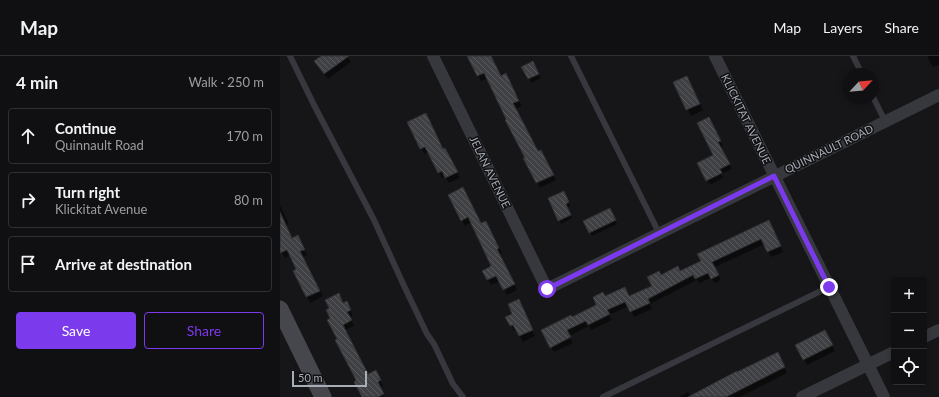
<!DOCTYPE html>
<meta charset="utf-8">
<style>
:root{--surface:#101012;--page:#1e1e20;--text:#f1f3f6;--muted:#9c9d9f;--line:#303032;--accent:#7c3aed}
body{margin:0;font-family:Lato,sans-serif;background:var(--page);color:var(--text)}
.controls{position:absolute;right:12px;bottom:12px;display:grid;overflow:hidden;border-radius:4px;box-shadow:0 2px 6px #0003}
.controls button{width:36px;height:36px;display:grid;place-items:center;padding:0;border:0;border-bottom:1px solid var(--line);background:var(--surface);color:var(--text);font:20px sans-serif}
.compass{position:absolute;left:563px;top:12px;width:36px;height:36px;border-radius:50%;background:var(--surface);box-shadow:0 2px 6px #0003;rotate:64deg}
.scale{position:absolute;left:12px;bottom:10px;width:75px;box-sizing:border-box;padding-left:4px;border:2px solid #a8adb8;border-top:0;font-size:11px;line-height:14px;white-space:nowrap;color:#a8adb8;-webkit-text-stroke:3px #111113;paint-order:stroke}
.stop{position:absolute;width:12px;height:12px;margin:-9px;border:3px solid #7c3aed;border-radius:50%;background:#fff}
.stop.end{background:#7c3aed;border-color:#fff;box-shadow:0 1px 4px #0008}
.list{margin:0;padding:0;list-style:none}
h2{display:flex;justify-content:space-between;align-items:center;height:52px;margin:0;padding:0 16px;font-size:17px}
h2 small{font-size:13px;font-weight:400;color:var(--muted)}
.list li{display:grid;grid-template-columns:26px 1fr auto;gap:12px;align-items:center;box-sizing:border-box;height:56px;margin:0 8px 8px;padding:0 8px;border:1px solid var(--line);border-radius:4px}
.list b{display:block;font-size:15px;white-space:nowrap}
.list p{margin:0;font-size:13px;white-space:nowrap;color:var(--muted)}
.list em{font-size:13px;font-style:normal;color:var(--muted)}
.actions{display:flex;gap:8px;padding:12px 16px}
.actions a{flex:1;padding:9px 0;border:1px solid var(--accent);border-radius:4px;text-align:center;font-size:14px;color:var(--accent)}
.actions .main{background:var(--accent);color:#fff}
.icon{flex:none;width:22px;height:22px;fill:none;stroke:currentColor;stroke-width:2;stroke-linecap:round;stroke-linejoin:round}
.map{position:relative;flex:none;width:659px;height:341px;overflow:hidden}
header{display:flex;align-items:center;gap:24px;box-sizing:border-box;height:56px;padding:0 20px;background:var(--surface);border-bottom:1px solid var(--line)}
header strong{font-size:19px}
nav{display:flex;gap:22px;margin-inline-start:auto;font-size:14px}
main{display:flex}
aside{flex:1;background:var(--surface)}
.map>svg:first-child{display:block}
</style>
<header>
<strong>Map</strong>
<nav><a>Map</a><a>Layers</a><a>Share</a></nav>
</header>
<main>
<aside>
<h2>4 min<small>Walk · 250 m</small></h2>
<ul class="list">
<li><svg class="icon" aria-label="ahead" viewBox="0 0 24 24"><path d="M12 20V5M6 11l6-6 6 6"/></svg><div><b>Continue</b><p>Quinnault Road</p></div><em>170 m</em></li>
<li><svg class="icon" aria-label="right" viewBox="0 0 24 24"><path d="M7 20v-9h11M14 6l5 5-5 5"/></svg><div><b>Turn right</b><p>Klickitat Avenue</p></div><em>80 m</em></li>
<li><svg class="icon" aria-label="arrive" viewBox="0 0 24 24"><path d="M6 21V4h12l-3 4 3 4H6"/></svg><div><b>Arrive at destination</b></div></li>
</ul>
<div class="actions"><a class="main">Save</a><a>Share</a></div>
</aside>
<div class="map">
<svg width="659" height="341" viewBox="0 0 659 341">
<defs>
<pattern id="building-back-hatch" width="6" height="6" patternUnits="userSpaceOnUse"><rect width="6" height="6" fill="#404145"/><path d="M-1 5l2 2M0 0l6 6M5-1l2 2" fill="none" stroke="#595a5e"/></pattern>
</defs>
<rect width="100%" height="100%" fill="#161618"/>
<path fill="#0007" d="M43,0H67L71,6L48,23L39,11Z
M188,0H210L221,21L229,24L242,50L235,53L258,96L264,100L276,124L260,132L245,103L246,102L208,22L201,25Z
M647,0H659V9L653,11Z
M252,6L261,22L251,27L243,11Z
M410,26L423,54L411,60L394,27Z
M129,66L168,99L180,122L169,127L165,120L162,122L148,96L144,98Z
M431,67L443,90L440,91L452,113L441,118L443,122L430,129L427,124L435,99Z
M169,139L201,168L206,166L222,197L220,198L237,234L227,239L220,225L211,229L203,215L213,211L192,166L185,170Z
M286,140L290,150L287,152L292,162L281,168L279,164Z
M0,149L9,168L6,169L12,183L21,186L27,199L23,201L43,240L30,247L14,215L17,214L10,199L5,202L0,193Z
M332,157L337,168L312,180L305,166Z
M492,170L503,196L491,201L485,188L435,211L441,224L435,227L431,222L419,227L417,224L370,248L372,253L354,261L349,250L329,259L332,264L311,274L309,270L289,280L293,287L274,296L271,291L292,262L318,249L325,242L349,241L373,230L381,220L400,216Z
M66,246L73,259L70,261L74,270L65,274L88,319L98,320L103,330L100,332L105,341H83L77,325L58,284L63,248Z
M242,250L255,280L243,286L237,274L234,275L227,261L234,258Z
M544,275L555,295L527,309L516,290Z
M500,303L507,317L460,341H399L408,336L411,341Z"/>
<path fill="url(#building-back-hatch)" stroke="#303034" d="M41,0H69L44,18L34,5Z
M187,0H211L221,20L226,17L239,45L233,47L258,95L261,94L274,119L256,127L243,102H245L225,64L226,63L204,17L197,20Z
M253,5L259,18L248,23L241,11Z
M407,20L420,48L406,54L393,26Z
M146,57L163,93L165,92L178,116L165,122L162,115L158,117L145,91L140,93L127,66Z
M429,61L441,85L438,86L450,108L440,113L442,117L426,125L417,107L433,99L417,67Z
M183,131L201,167L206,165L219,192L217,193L235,228L223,234L216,220L207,224L202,215L211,210L188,161L181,165L168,139Z
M284,135L289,146L286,148L291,159L278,165L268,142Z
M330,152L336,164L309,177L303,165Z
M0,156L12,182L18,179L25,194L20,195L40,235L26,241L13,215L16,213L7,194L0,197Z
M489,164L501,190L487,196L481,183L432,206L439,219L431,223L428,217L415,223L413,219L368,243L370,247L350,256L345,246L327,254L330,258L308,269L306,265L287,274L291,281L270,292L261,274L291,259L292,261L316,249L313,241L323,236L325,240L345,231L349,240L372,230L367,221L379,215L381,219L398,210L400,215L421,205L417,198Z
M59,237L63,247L67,245L71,254L67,256L72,264L63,269L88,318L96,314L101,324L98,326L104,338L98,341H82L74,326L76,324L55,284L57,283L47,264L50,262L46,254L49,252L45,244Z
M239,243L253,274L239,280L233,269L230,270L225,261L232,258L228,248Z
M545,274L553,289L523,304L515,289Z
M498,296L505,311L446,341H408L457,315V316Z"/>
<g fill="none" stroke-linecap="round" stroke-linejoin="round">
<path stroke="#37383d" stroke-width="6" d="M10,0L34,49L94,164L125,232L147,278L154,288L173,328L183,341
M291,0L379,177
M573,0L582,18
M593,41L605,65
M323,341L549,231"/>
<path stroke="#37383d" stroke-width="12" d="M153,0L267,233L659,39
M435,0L604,341
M644,281L659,274
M522,341L614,296"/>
<path stroke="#45474d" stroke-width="17" d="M0,253L43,341"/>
</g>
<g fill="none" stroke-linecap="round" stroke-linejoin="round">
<path stroke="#7c3aed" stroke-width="5" d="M267,233L494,120L549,231"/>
</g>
<g text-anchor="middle" stroke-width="3" stroke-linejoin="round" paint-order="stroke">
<g font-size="11" fill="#a8adb8" stroke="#111113">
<text transform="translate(466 63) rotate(64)" y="4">KLICKITAT AVENUE</text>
<text transform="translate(549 93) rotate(-26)" y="4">QUINNAULT ROAD</text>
<text transform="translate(210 116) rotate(64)" y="4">JELAN AVENUE</text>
</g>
</g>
</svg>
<div class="controls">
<button>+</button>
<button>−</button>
<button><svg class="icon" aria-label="locate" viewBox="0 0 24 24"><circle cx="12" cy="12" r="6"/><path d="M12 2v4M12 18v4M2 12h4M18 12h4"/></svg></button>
</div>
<svg class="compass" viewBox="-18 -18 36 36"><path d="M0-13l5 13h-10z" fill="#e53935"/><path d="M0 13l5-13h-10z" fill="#9c9d9f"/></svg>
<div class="scale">50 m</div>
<div class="stop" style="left:267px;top:233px"></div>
<div class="stop end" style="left:549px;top:231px"></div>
</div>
</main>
